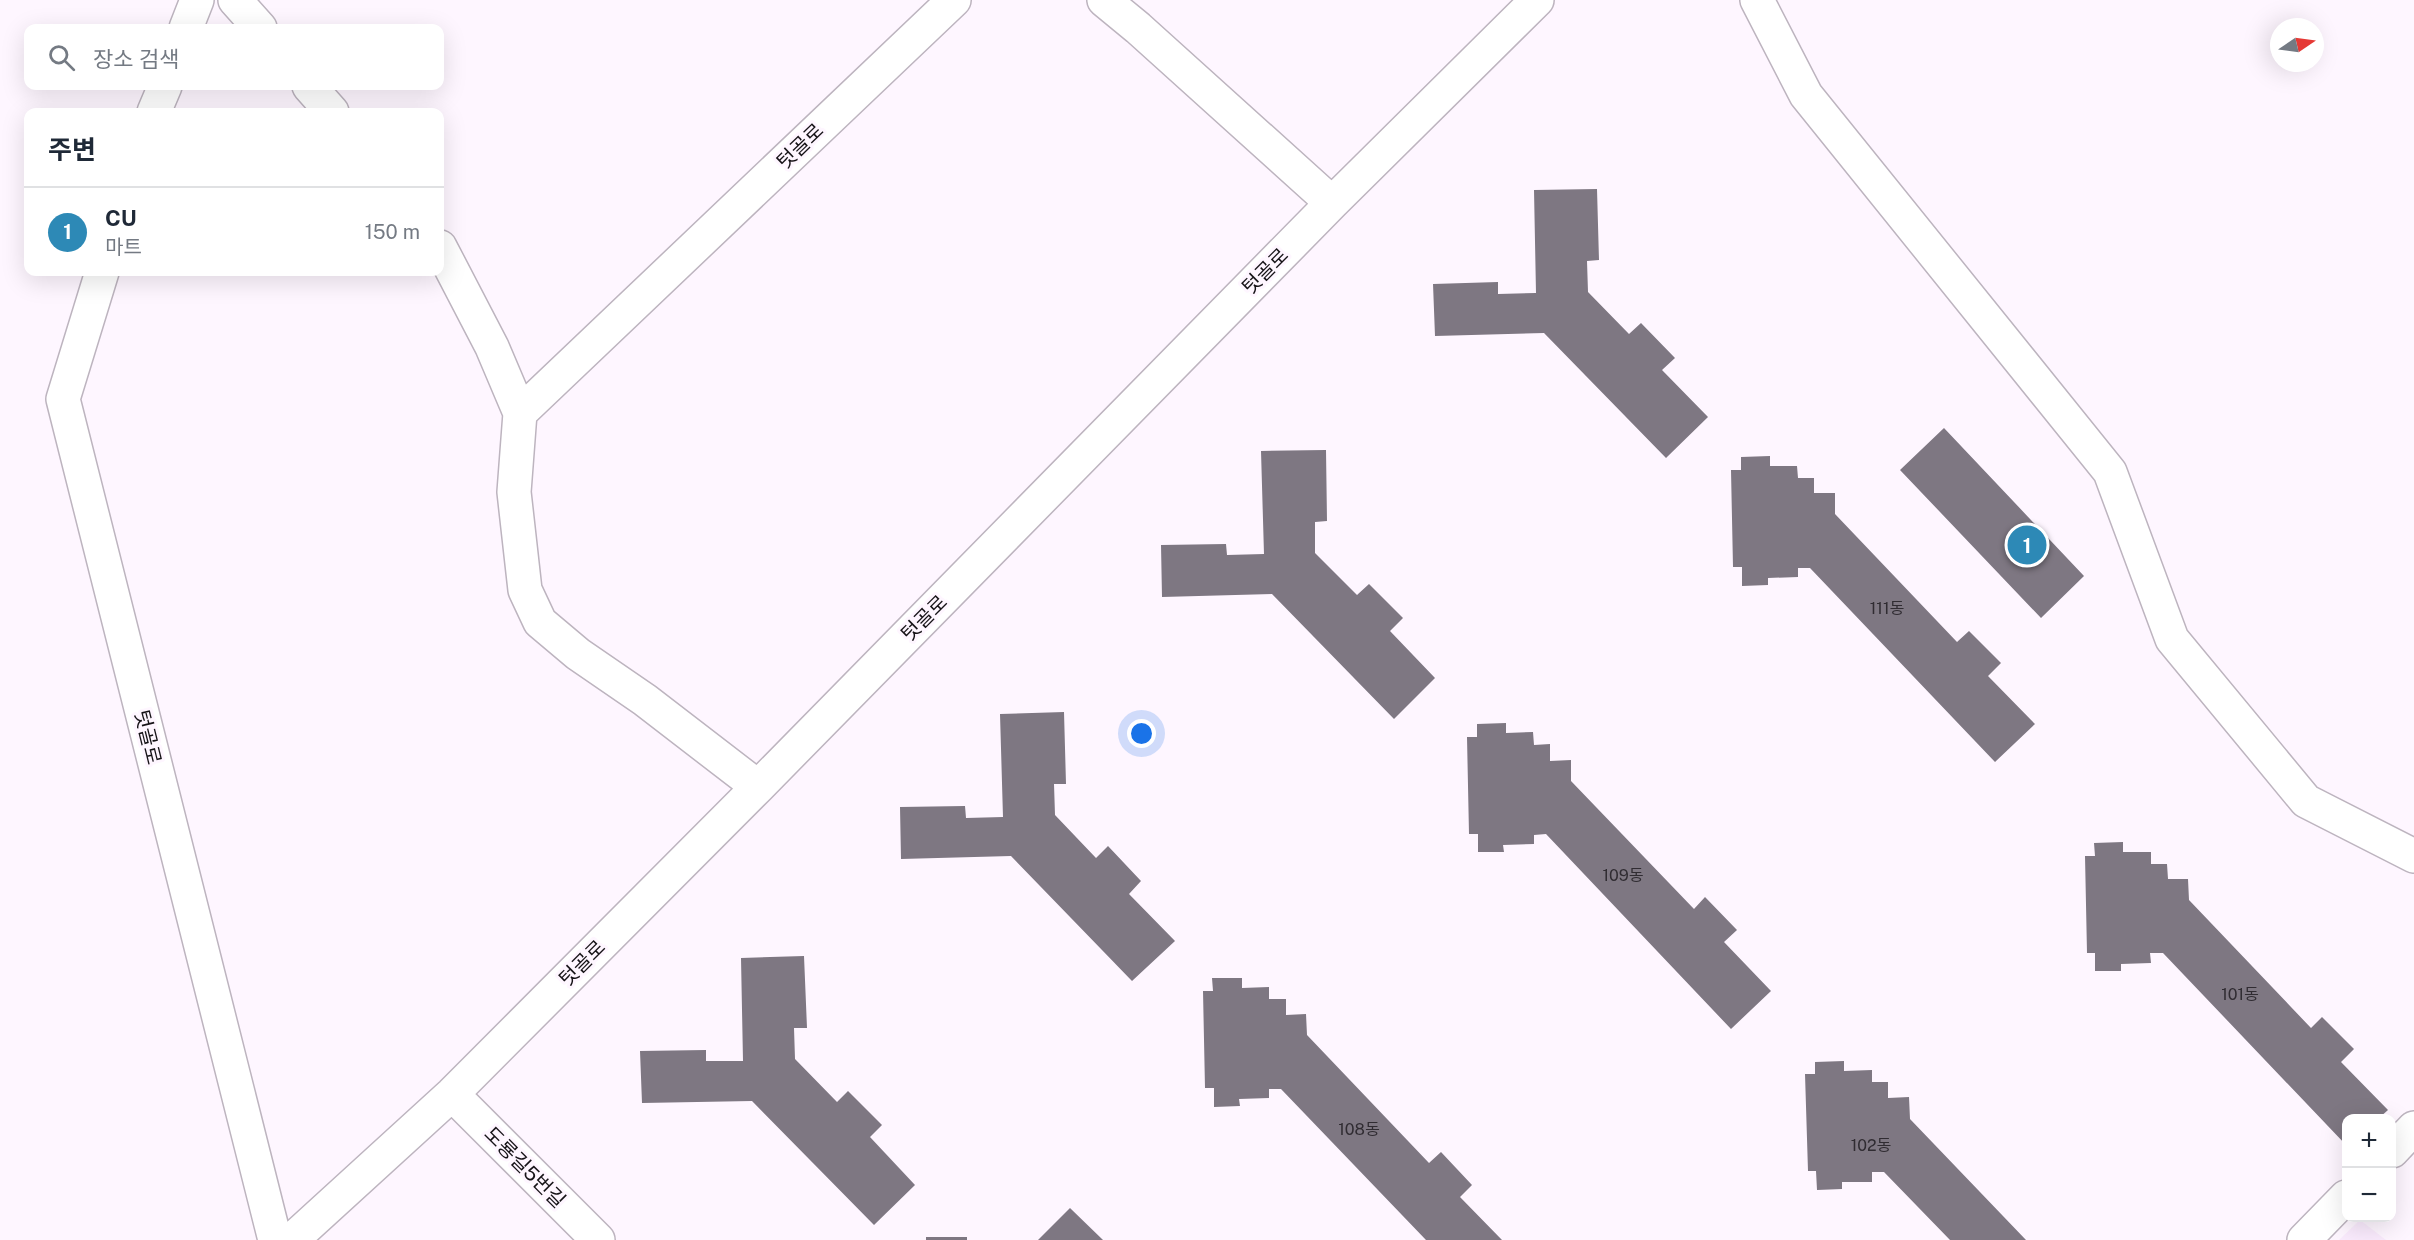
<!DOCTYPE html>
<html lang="ko">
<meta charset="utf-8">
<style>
:root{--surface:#fff;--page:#f2f2f3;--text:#1f2937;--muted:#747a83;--line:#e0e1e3;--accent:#2d89b6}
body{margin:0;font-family:"Public Sans","Noto Sans KR",sans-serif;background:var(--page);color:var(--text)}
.controls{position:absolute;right:18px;bottom:18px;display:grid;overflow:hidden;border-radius:12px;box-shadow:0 6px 24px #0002}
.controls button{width:54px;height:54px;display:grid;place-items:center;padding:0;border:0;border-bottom:2px solid var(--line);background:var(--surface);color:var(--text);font:30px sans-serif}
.compass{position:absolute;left:2270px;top:18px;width:54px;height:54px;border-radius:50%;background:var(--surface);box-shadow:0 6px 24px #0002;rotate:77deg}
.you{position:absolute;left:1142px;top:734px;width:21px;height:21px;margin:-15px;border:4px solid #fff;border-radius:50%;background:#1a73e8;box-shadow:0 0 0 9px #1a73e833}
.badge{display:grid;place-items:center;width:39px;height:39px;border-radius:50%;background:var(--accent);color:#fff;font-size:20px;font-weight:700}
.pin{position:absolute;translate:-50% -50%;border:3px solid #fff;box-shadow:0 2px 6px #0006}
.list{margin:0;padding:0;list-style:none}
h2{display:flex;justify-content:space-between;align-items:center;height:78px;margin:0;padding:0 24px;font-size:26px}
h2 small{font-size:20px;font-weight:400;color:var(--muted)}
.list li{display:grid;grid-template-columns:39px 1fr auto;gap:18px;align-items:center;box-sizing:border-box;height:90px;padding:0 24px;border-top:2px solid var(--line)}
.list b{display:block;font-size:22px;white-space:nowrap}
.list p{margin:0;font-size:20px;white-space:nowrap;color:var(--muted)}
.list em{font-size:20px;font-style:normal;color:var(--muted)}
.icon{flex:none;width:33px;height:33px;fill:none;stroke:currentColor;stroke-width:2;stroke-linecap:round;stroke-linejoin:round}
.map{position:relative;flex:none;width:2414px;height:1240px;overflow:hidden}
.search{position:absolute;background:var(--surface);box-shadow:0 6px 24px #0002;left:24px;top:24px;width:420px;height:66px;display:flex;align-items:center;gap:15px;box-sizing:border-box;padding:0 21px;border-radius:12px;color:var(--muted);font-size:22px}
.panel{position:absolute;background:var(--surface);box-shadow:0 6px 24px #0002;left:24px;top:108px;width:420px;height:168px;border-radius:12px}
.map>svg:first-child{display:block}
</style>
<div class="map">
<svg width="2414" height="1240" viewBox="0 0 2414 1240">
<rect width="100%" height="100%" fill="#fef6ff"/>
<path fill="#faebfd" d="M2360,1220L2386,1240H2339Z"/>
<path fill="#7e7782" d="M1597,189L1599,260L1587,261L1588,292L1629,334L1641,323L1675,358L1662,370L1708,417L1666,458L1544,333L1435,336L1433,284L1498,282V294L1536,293L1534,190Z
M1944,428L2084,576L2041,618L1900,470Z
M1326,450L1327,521L1315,522V553L1357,595L1369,584L1403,618L1390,631L1435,678L1394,719L1272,594L1162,597L1161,545L1226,544L1227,555L1264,554L1261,451Z
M1770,456V466H1797L1798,478H1814V493H1835V514L1957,642L1969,631L2001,663L1988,676L2035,724L1995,762L1810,568H1798V577L1768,578V585L1742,586V567H1733L1731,470H1741V457Z
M1064,712L1066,784H1054L1055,815L1096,858L1108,846L1141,881L1129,894L1175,941L1132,981L1011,856L901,859L900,807L965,806L966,818L1003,817L1000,714Z
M1506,723V733L1533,732L1534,745L1550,744V761L1571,760V781L1694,909L1705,897L1737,930L1724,942L1771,991L1731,1029L1546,834L1534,835V844L1503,845L1504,852H1478V834H1469L1467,737H1477V724Z
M2123,842V852H2151V864H2167L2168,879H2188L2189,900L2311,1028L2322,1017L2354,1049L2341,1062L2388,1110L2379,1118H2346V1145L2163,953H2150L2151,963L2121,964V971H2095V953H2087L2085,856H2095L2094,843Z
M804,956L807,1028H794L795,1059L837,1102L848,1091L882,1125L870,1137L915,1185L874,1225L752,1101L642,1103L640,1051L706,1050V1061H743L741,958Z
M1212,978H1242V988L1269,987V999H1286V1015L1306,1014L1307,1035L1429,1163L1441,1152L1472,1185L1460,1197L1502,1240H1426L1281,1089H1269V1098L1239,1099L1240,1106L1214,1107V1088H1205L1203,991H1213Z
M1844,1061V1071L1872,1070V1082H1888V1098L1909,1097L1910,1119L2026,1240H1950L1884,1172H1872V1182H1842V1189L1817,1190L1816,1171H1808L1805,1074H1815V1062Z
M1070,1208L1103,1240H1038Z
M926,1237H967V1240H926Z"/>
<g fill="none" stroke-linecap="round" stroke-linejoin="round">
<defs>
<path id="street" d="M235,0L260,28
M1104,0L1138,28L1332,203
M1757,0L1806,95L2110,472L2172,639L2306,801L2414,856
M186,28L197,0
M309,86L332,112
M154,112L165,86
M440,247L492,347L520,413L954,0
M102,272L63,399L275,1240
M520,413L514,492L525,590L540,622L578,654L645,700L758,787
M452,1094L598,1240
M2392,1151L2414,1128
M292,1240L452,1094L758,787L1332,203L1537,0
M2304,1240L2346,1197"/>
</defs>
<use href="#street" stroke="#bdb4bf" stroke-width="36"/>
<use href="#street" stroke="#fff" stroke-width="33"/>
</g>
<g text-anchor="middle" stroke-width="6" stroke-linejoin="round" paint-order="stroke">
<g font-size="16" fill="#302c32">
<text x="1887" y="614">111동</text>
<text x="1623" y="881">109동</text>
<text x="2240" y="1000">101동</text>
<text x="1359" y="1135">108동</text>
<text x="1871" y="1151">102동</text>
</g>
<g font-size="20" fill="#161317" stroke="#fef6ff">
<text transform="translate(800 146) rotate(-44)" y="7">텃골로</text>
<text transform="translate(1265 271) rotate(-45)" y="7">텃골로</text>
<text transform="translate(924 618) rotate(-45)" y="7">텃골로</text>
<text transform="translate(148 737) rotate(76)" y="7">텃골로</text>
<text transform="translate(582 963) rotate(-45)" y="7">텃골로</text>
<text transform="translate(525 1167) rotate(45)" y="7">도룡길5번길</text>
</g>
</g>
</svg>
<div class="controls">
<button>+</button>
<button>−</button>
</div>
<svg class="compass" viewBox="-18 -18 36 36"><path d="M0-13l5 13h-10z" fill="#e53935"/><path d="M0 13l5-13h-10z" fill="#747a83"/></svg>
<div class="you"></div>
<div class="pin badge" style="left:2027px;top:545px">1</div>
<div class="search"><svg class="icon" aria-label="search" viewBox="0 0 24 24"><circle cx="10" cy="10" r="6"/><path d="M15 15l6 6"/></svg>장소 검색</div>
<section class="panel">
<h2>주변<small></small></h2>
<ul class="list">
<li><span class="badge">1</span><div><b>CU</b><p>마트</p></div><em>150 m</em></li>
</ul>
</section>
</div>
